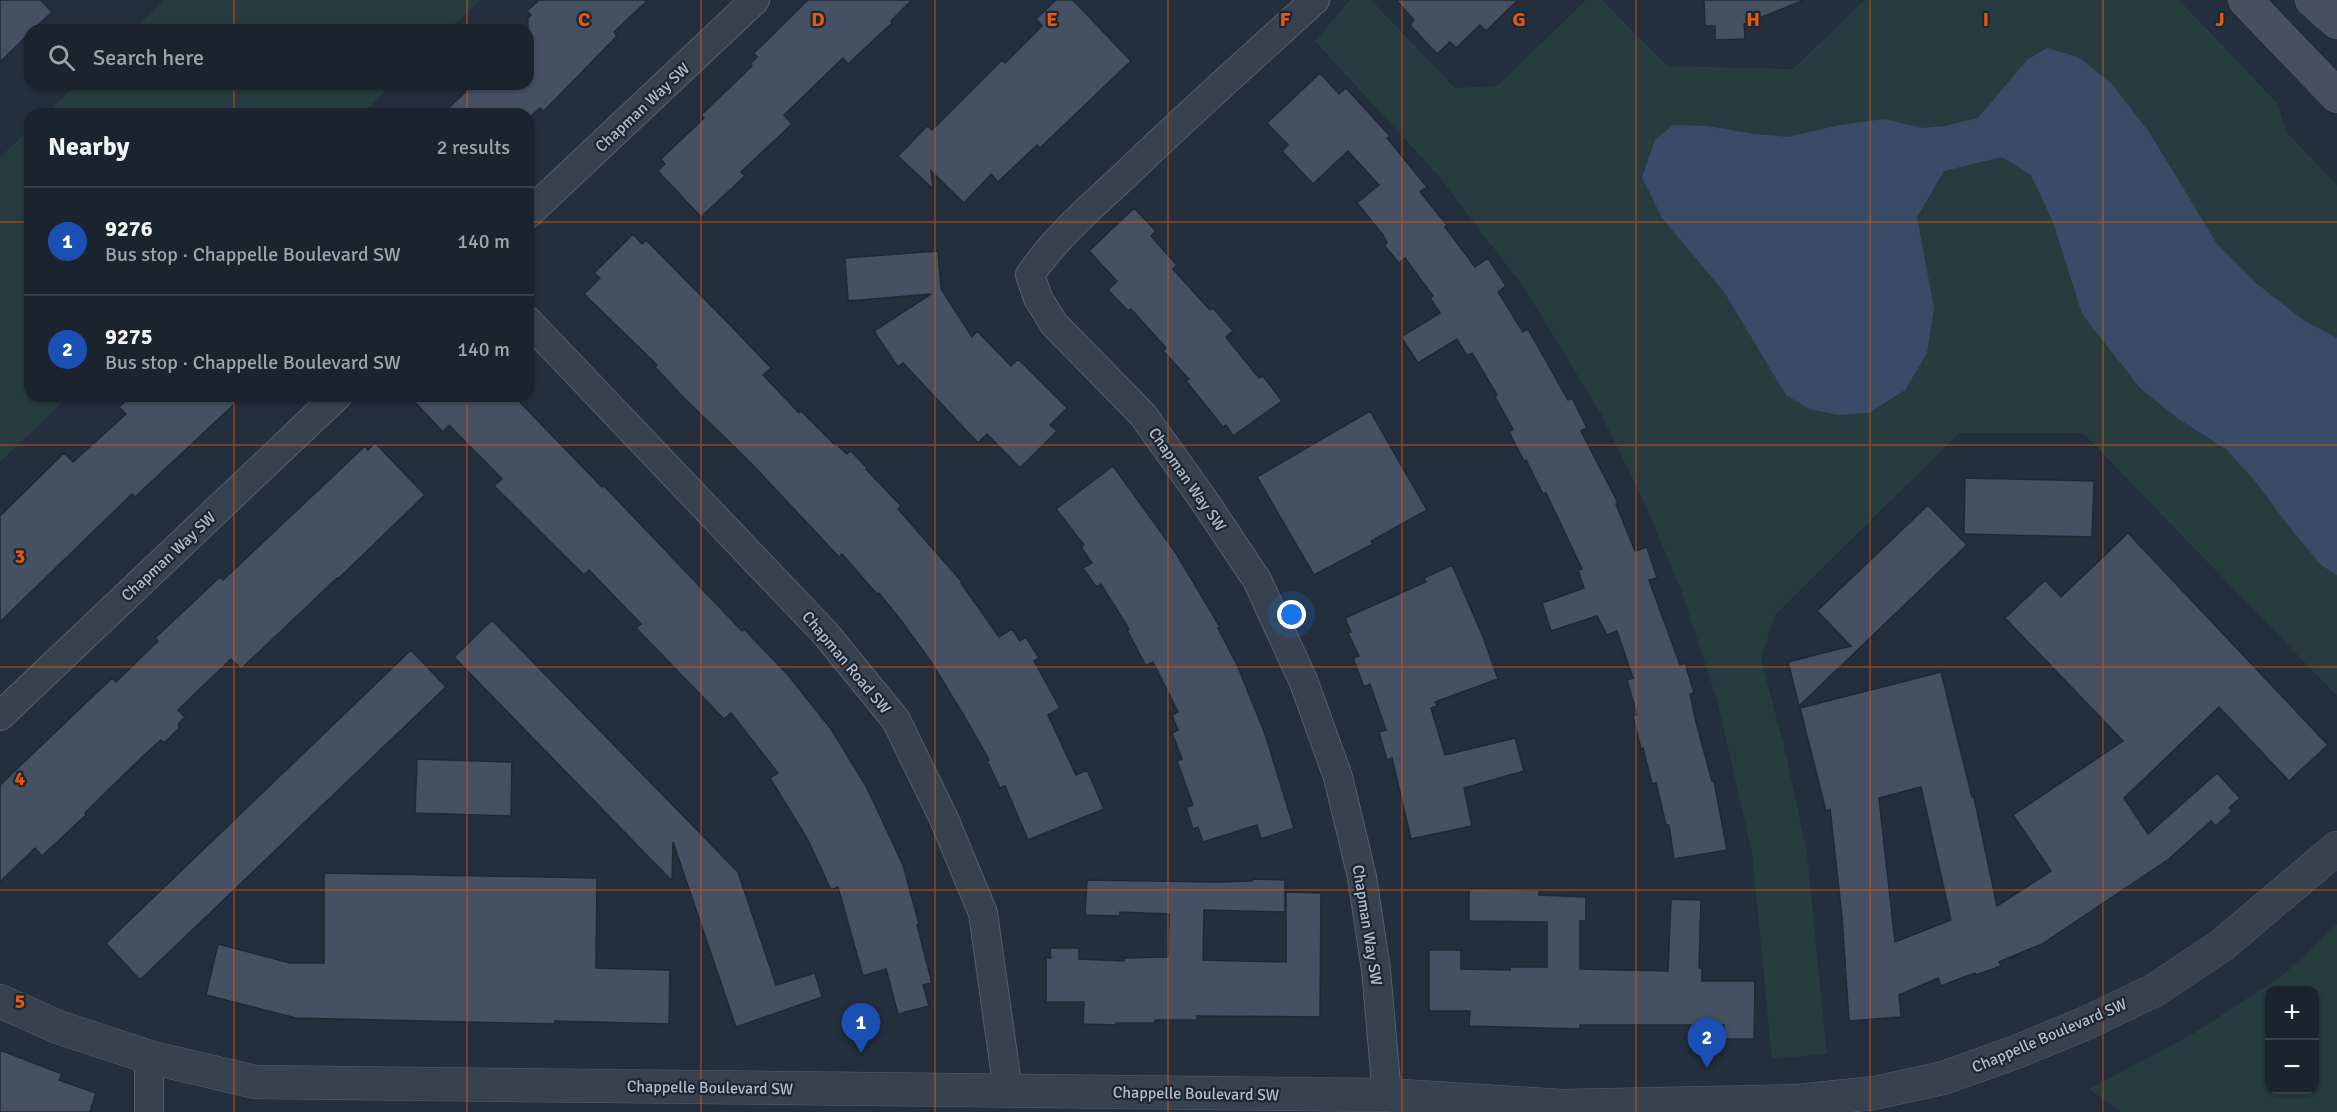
<!DOCTYPE html>
<meta charset="utf-8">
<style>
:root{--surface:#1b232e;--page:#242b36;--text:#f1f3f6;--muted:#a0a4aa;--line:#39404a;--accent:#8bbbb9}
body{margin:0;font-family:Signika,sans-serif;background:var(--page);color:var(--text)}
.controls{position:absolute;right:18px;bottom:18px;display:grid;overflow:hidden;border-radius:12px;box-shadow:0 2px 4px #0004}
.controls button{width:54px;height:54px;display:grid;place-items:center;padding:0;border:0;border-bottom:2px solid var(--line);background:var(--surface);color:var(--text);font:30px sans-serif}
.you{position:absolute;left:1292px;top:615px;width:21px;height:21px;margin:-15px;border:4px solid #fff;border-radius:50%;background:#1a73e8;box-shadow:0 0 0 9px #1a73e833}
.badge{display:grid;place-items:center;width:39px;height:39px;border-radius:50%;background:var(--accent);color:#fff;font-size:20px;font-weight:700}
.pin{position:absolute;translate:-50% -50px;filter:drop-shadow(0 2px 3px #0008)}
.pin::after{content:'';position:absolute;top:32px;width:21px;height:18px;background:inherit;clip-path:polygon(0 0,100% 0,50% 100%)}
.list{margin:0;padding:0;list-style:none}
h2{display:flex;justify-content:space-between;align-items:center;height:78px;margin:0;padding:0 24px;font-size:26px}
h2 small{font-size:20px;font-weight:400;color:var(--muted)}
.list li{display:grid;grid-template-columns:39px 1fr auto;gap:18px;align-items:center;box-sizing:border-box;height:108px;padding:0 24px;border-top:2px solid var(--line)}
.list b{display:block;font-size:22px;white-space:nowrap}
.list p{margin:0;font-size:20px;white-space:nowrap;color:var(--muted)}
.list em{font-size:20px;font-style:normal;color:var(--muted)}
.icon{flex:none;width:33px;height:33px;fill:none;stroke:currentColor;stroke-width:2;stroke-linecap:round;stroke-linejoin:round}
.map{position:relative;flex:none;width:2337px;height:1112px;overflow:hidden}
.search{position:absolute;background:var(--surface);box-shadow:0 2px 4px #0004;left:24px;top:24px;width:510px;height:66px;display:flex;align-items:center;gap:15px;box-sizing:border-box;padding:0 21px;border-radius:18px;color:var(--muted);font-size:22px}
.panel{position:absolute;background:var(--surface);box-shadow:0 2px 4px #0004;left:24px;top:108px;width:510px;height:294px;border-radius:18px}
.map>svg:first-child{display:block}
</style>
<div class="map">
<svg width="2337" height="1112" viewBox="0 0 2337 1112">
<rect width="100%" height="100%" fill="#242f3e"/>
<path fill="#263c3f" fill-rule="evenodd" d="M164,0H480L449,30H133Z
M1350,0H1371L1455,88L1497,86L1586,0H1602L1667,66L1793,69L1865,0H2179L2278,104L2286,132L2337,185V696L2083,433H1959L1775,615L1761,658L1787,759L1807,853L1827,1054L1772,1059L1752,853L1717,700L1681,590L1646,506L1601,414L1525,289L1437,174L1315,41Z
M77,84H393L361,114H46Z
M30,129V396H69L0,462V157Z
M2337,924V1112H2121L2089,1089L2191,1035L2283,975ZM2270,990H2314V1090H2270Z"/>
<path fill="#394c67" d="M2047,48L2078,57L2111,83L2149,132L2217,244L2256,283L2303,320L2337,338V575L2321,565L2287,524L2255,481L2227,450L2177,418L2140,388L2082,314L2053,222L2031,175L2002,157L1944,171L1917,217L1934,308L1927,353L1905,390L1869,413L1838,415L1809,409L1786,395L1725,293L1662,218L1642,177L1655,140L1673,125L1707,126L1754,134L1788,137L1840,125L1884,119L1923,128L1945,126L1978,118L2028,59Z"/>
<path fill="#455162" stroke="#1f2835" stroke-width="1.5" fill-rule="evenodd" d="M0,0H41L52,12L33,30H30V33L0,62Z
M539,0H648L614,32L617,36L544,111L540,108L528,119V114H442L474,84H528V18L531,15L527,11Z
M808,0H912L891,21L892,23L848,64L843,58L784,115L792,124L741,172L745,176L701,217L658,171L665,164L661,159L704,118L701,115L752,66L750,64L757,57L754,53Z
M1056,0H1073L1131,61L1040,148L1037,145L998,182L991,174L964,203L931,171L933,189L898,156L927,126L932,130L1002,60L1005,63L1042,26L1036,19Z
M1396,0H1518L1486,31L1480,25L1456,48L1450,42L1437,54L1410,25L1414,20Z
M1704,0H1802V1L1744,24L1745,39L1715,40V26H1705Z
M1320,73L1339,94L1346,88L1390,136L1387,138L1427,187L1420,192L1447,225L1445,227L1475,267L1488,258L1506,286L1498,292L1523,332L1528,329L1568,400L1572,398L1587,428L1581,431L1618,503L1616,504L1635,551L1647,547L1657,578L1649,580L1680,665L1685,663L1694,693L1690,694L1697,726L1712,781H1714L1727,850L1674,859L1669,825H1666L1656,783L1652,784L1643,748L1641,749L1633,716L1637,715L1627,680L1633,678L1617,631L1607,635L1597,616L1551,631L1542,603L1584,588L1578,570L1582,569L1546,493L1543,494L1526,460L1524,461L1509,432L1513,429L1495,397L1497,395L1472,353L1467,356L1457,339L1418,363L1401,337L1440,313L1430,298L1433,296L1405,258L1399,263L1384,245L1387,243L1383,235L1357,203L1379,185L1348,151L1313,184L1282,151L1288,145L1267,123Z
M1134,208L1156,231L1151,236L1177,265L1173,269L1210,310L1213,308L1233,331L1226,337L1259,378L1263,376L1282,401L1233,436L1226,425L1223,427L1186,381L1189,379L1163,351L1166,348L1131,309L1128,311L1108,290L1117,281L1089,251Z
M633,234L642,244L646,240L735,330L771,368L763,375L799,413L801,411L835,445L836,444L847,454L851,451L867,468L866,469L901,506L898,509L962,582L961,583L999,637L1012,629L1020,641L1026,637L1039,658L1034,661L1060,708L1048,715L1076,775L1087,770L1104,809L1028,840L1005,786L1000,788L987,761L989,760L963,714L931,662L903,623L879,593L877,594L842,554L839,557L750,462L684,398L655,367L657,365L584,294L600,278L594,273Z
M938,251L941,289L972,337L977,331L1011,366L1018,359L1067,408L1050,425L1057,431L1020,468L987,434L978,443L903,363L898,367L874,331L931,294L848,301L845,258Z
M130,396H243L135,497L132,494L0,622V516L64,453L73,462L126,414L119,407Z
M409,396H514L602,487L604,486L627,510L742,631L744,629L788,675L831,729L866,786L903,865L919,924L917,925L932,983L923,985L929,1006L898,1014L886,969L863,976L838,887L831,890L808,840L770,778L778,773L731,713L724,719L636,628L641,624L589,570L584,575L494,486L502,479L449,425L443,432Z
M1370,411L1427,510L1371,541L1373,544L1314,575L1257,477Z
M375,443L425,495L338,579L337,578L241,669L231,659L178,710L185,717L178,724L180,727L164,743L161,740L143,756L85,813L86,815L42,856L35,848L0,882V785L112,678L116,682L158,641L155,638L220,577L223,580L365,446L368,450Z
M1113,466L1176,553L1220,627L1218,628L1238,667L1265,734L1294,828L1261,839L1257,825L1203,842L1198,827L1193,829L1186,807L1193,805L1177,761L1182,759L1172,733L1178,730L1172,715L1178,712L1153,662L1146,666L1127,630L1129,629L1101,584L1096,587L1083,568L1092,563L1081,547L1084,545L1056,509Z
M1965,478L2094,481L2092,537L1964,534Z
M1928,505L1967,545L1799,706L1788,662L1851,646L1817,611Z
M2128,533L2328,745L2289,781L2219,707L2124,798L2148,834L2217,773L2240,798L2229,808L2232,811L2216,826L2211,821L2169,859L2042,944L1999,962L2001,966L1976,975L1975,973L1941,986L1938,978L1899,995L1901,1017L1849,1021L1842,917L1830,809L1826,811L1800,708L1941,672L1972,797H1974L1997,906L2051,871L2013,815L2123,741L2005,618L2045,580L2061,597ZM1921,787L1951,920L1895,942L1879,798Z
M1452,565L1483,637L1498,679L1435,702L1437,706L1431,708L1445,755L1515,738L1524,771L1464,788L1472,826L1411,839L1392,758L1387,760L1379,732L1386,730L1370,684L1364,687L1353,658L1359,656L1348,633L1351,632L1345,618L1426,582L1424,578Z
M492,620L738,872L776,985L815,973L822,997L736,1027L673,842L672,881L454,657Z
M411,650L446,687L140,980L106,943Z
M417,759L512,762L511,816L415,813Z
M324,873L597,878L596,968L670,970L669,1024L555,1021V1024L296,1018L206,995L218,944L290,963H324Z
M1252,879L1285,880V912L1204,910L1203,960L1286,962V892L1321,893L1320,1017L1197,1016V1020H1155V1023H1116V1025L1083,1024L1084,1002H1046V958H1051L1050,948H1079V959L1124,961V958L1168,957L1169,914L1120,912V916L1085,915L1087,880L1217,882L1252,881Z
M1469,889L1539,890V895L1586,897V921H1580V969L1668,971L1671,899L1701,900L1699,968H1702V981H1755L1754,1039H1724V1025H1580V1029L1469,1026L1470,1011H1429V950H1461V969L1510,970V967H1547V922L1469,921Z
M0,1050L62,1074L59,1080L96,1093L90,1112H0Z"/>
<g fill="none" stroke-linecap="round" stroke-linejoin="round">
<defs>
<path id="minor" d="M1315,0C1250,59 1184,118 1121,179C1089,209 1055,238 1030,275L1038,298L1054,324L1143,415L1203,499L1257,580L1303,680L1338,777L1362,877L1376,970L1387,1095
M528,214L755,0
M528,321L825,633L896,720L944,819L983,913L1008,1091
M0,716L337,396
M149,1112V1057"/>
<path id="tertiary" d="M0,1001L58,1027L149,1057L255,1082L1387,1095L1562,1106L1798,1101L1874,1093L1943,1078L2016,1052L2084,1024L2155,990L2222,945L2337,848"/>
<path id="secondary" d="M2245,0L2337,96
M2312,0L2337,22"/>
</defs>
<use href="#minor" stroke="#565f6c" stroke-width="30"/>
<use href="#tertiary" stroke="#565f6c" stroke-width="34"/>
<use href="#secondary" stroke="#565f6c" stroke-width="34"/>
<use href="#minor" stroke="#38414e" stroke-width="28"/>
<use href="#tertiary" stroke="#38414e" stroke-width="33"/>
<use href="#secondary" stroke="#465061" stroke-width="33"/>
</g>
<path fill="none" stroke="#e8590c" stroke-width="1.5" stroke-opacity="0.55" d="M234,0V30M467,0V30M701,0V1112M935,0V1112M1168,0V1112M1402,0V1112M1636,0V1112M1870,0V1112M2103,0V1112M234,84V114M467,84V114M0,222H30M528,222H2337M234,396V1112M467,396V1112M0,445H2337M0,667H2337M0,890H2337"/>
<g text-anchor="middle" stroke-width="4.5" stroke-linejoin="round" paint-order="stroke">
<g font-size="16" fill="#b4bcc9" stroke="#1d2633">
<text transform="translate(642 107) rotate(-43)" y="6">Chapman Way SW</text>
<text transform="translate(1188 479) rotate(55)" y="6">Chapman Way SW</text>
<text transform="translate(168 556) rotate(-43)" y="6">Chapman Way SW</text>
<text transform="translate(847 662) rotate(50)" y="6">Chapman Road SW</text>
<text transform="translate(1368 925) rotate(81)" y="6">Chapman Way SW</text>
<text transform="translate(2049 1035) rotate(-23)" y="6">Chappelle Boulevard SW</text>
<text transform="translate(710 1087) rotate(1)" y="6">Chappelle Boulevard SW</text>
<text transform="translate(1196 1093) rotate(1)" y="6">Chappelle Boulevard SW</text>
</g>
</g>
<g font-size="20" text-anchor="middle" font-weight="bold" fill="#e8590c" stroke="#1d2633" stroke-width="4.5" stroke-linejoin="round" paint-order="stroke">
<text x="584" y="26">C</text>
<text x="818" y="26">D</text>
<text x="1052" y="26">E</text>
<text x="1285" y="26">F</text>
<text x="1519" y="26">G</text>
<text x="1753" y="26">H</text>
<text x="1986" y="26">I</text>
<text x="2220" y="26">J</text>
<text x="20" y="563">3</text>
<text x="20" y="785">4</text>
<text x="20" y="1008">5</text>
</g>
</svg>
<div class="controls">
<button>+</button>
<button>−</button>
</div>
<div class="you"></div>
<div class="pin badge" style="left:861px;top:1053px;background:#1a4fb4">1</div>
<div class="pin badge" style="left:1707px;top:1068px;background:#1a4fb4">2</div>
<div class="search"><svg class="icon" aria-label="search" viewBox="0 0 24 24"><circle cx="10" cy="10" r="6"/><path d="M15 15l6 6"/></svg>Search here</div>
<section class="panel">
<h2>Nearby<small>2 results</small></h2>
<ul class="list">
<li><span class="badge" style="background:#1a4fb4">1</span><div><b>9276</b><p>Bus stop · Chappelle Boulevard SW</p></div><em>140 m</em></li>
<li><span class="badge" style="background:#1a4fb4">2</span><div><b>9275</b><p>Bus stop · Chappelle Boulevard SW</p></div><em>140 m</em></li>
</ul>
</section>
</div>
